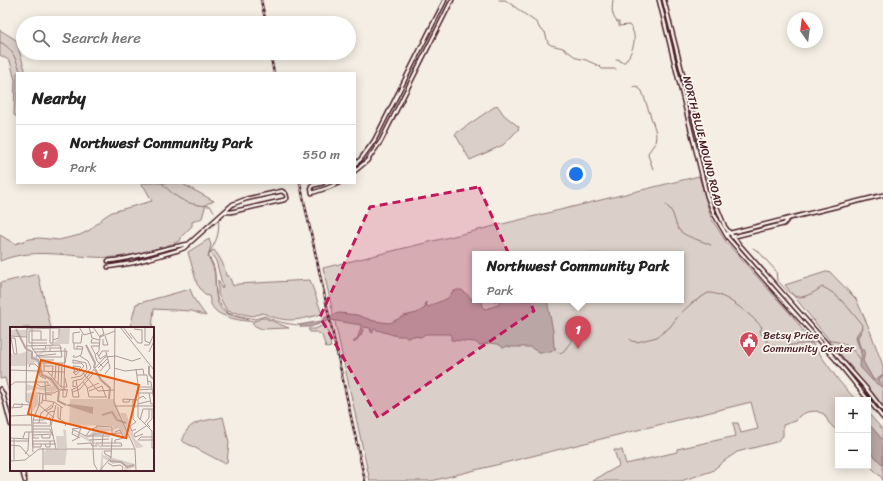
<!DOCTYPE html>
<meta charset="utf-8">
<style>
:root{--surface:#fff;--page:#f2f2f2;--text:#222;--muted:#767676;--line:#e0e0e0;--accent:#d1495b}
body{margin:0;font-family:Sriracha,sans-serif;background:var(--page);color:var(--text)}
.controls{position:absolute;right:12px;bottom:12px;display:grid;overflow:hidden;border-radius:0px;box-shadow:0 2px 10px #0003}
.controls button{width:36px;height:36px;display:grid;place-items:center;padding:0;border:0;border-bottom:1px solid var(--line);background:var(--surface);color:var(--text);font:20px sans-serif}
.compass{position:absolute;left:787px;top:12px;width:36px;height:36px;border-radius:50%;background:var(--surface);box-shadow:0 2px 10px #0003;rotate:346deg}
.you{position:absolute;left:576px;top:174px;width:14px;height:14px;margin:-10px;border:3px solid #fff;border-radius:50%;background:#1a73e8;box-shadow:0 0 0 6px #1a73e833}
.badge{display:grid;place-items:center;width:26px;height:26px;border-radius:50%;background:var(--accent);color:#fff;font-size:13px;font-weight:700}
.pin{position:absolute;translate:-50% -33px;filter:drop-shadow(0 1px 2px #0008)}
.pin::after{content:'';position:absolute;top:21px;width:14px;height:12px;background:inherit;clip-path:polygon(0 0,100% 0,50% 100%)}
.popup{position:absolute;left:472px;top:251px;width:212px;height:52px;box-sizing:border-box;display:grid;place-content:center;border-radius:0px;background:var(--surface);filter:drop-shadow(0 1px 3px #0005);font-size:13px;white-space:nowrap;color:var(--muted)}
.popup b{font-size:15px;color:var(--text)}
.popup::after{content:'';position:absolute;left:50%;top:100%;margin-left:-8px;border:8px solid transparent;border-top-color:var(--surface)}
.list{margin:0;padding:0;list-style:none}
h2{display:flex;justify-content:space-between;align-items:center;height:52px;margin:0;padding:0 16px;font-size:17px}
h2 small{font-size:13px;font-weight:400;color:var(--muted)}
.list li{display:grid;grid-template-columns:26px 1fr auto;gap:12px;align-items:center;box-sizing:border-box;height:60px;padding:0 16px;border-top:1px solid var(--line)}
.list b{display:block;font-size:15px;white-space:nowrap}
.list p{margin:0;font-size:13px;white-space:nowrap;color:var(--muted)}
.list em{font-size:13px;font-style:normal;color:var(--muted)}
.icon{flex:none;width:22px;height:22px;fill:none;stroke:currentColor;stroke-width:2;stroke-linecap:round;stroke-linejoin:round}
.map{position:relative;flex:none;width:883px;height:481px;overflow:hidden}
.search{position:absolute;background:var(--surface);box-shadow:0 2px 10px #0003;left:16px;top:16px;width:340px;height:44px;display:flex;align-items:center;gap:10px;box-sizing:border-box;padding:0 14px;border-radius:22px;color:var(--muted);font-size:15px}
.panel{position:absolute;background:var(--surface);box-shadow:0 2px 10px #0003;left:16px;top:72px;width:340px;height:112px;border-radius:0px}
.map>svg:first-child{display:block}
</style>
<div class="map">
<svg width="883" height="481" viewBox="0 0 883 481">
<rect width="100%" height="100%" fill="#f4eee4"/>
<filter id="ink" filterUnits="userSpaceOnUse"><feTurbulence type="fractalNoise" baseFrequency=".025" numOctaves="2"/><feDisplacementMap in="SourceGraphic" scale="8" xChannelSelector="R" yChannelSelector="G"/><feConvolveMatrix kernelMatrix="1 2 1 2 8 2 1 2 1" color-interpolation-filters="sRGB"/></filter>
<g filter="url(#ink)">
<path fill="#dbd0c9" stroke="#92787a" fill-rule="evenodd" d="M0,30L16,40L26,73H17V117L14,115L15,80L10,61L0,55Z
M497,105L504,115L519,127L518,130L503,145L470,160L455,134Z
M699,176L711,218L726,242L794,318L839,381L856,400H838V432L829,423L824,414L816,411L807,412L799,416L796,421L783,425V436L776,442L737,452L724,461L712,471L681,481H592L619,466L614,450H622L626,464L677,452V449L736,436L733,423H738L741,433L758,429L751,402L431,481H370L323,268ZM475,254H681V300H475Z
M140,183H181L214,201L206,204L202,218L192,222V226L182,236L180,241C161,248 136,255 117,257C78,260 37,245 0,261V235L15,244L30,239L39,238L59,240L80,235L90,230L104,217L112,212L152,201L145,188Z
M209,239L211,245L208,257C211,262 213,266 214,271C217,284 212,307 228,314C235,317 244,318 252,321C243,322 221,317 215,310C211,306 210,301 209,296L205,295L197,284L188,252Z
M214,250C220,257 225,266 226,276H229L233,286L238,284L310,280L322,314C297,320 288,324 263,313L253,316L227,311L218,294V280L222,289L223,287L216,261L210,252Z
M829,271L856,299L869,328L883,366V407L785,285Z
M38,274L51,328H11V402L5,378L0,379V283Z
M190,289L194,299L206,316L192,311L154,309L152,328H128L130,327L136,304Z
M261,318H265L289,328L262,329L253,325V321L258,320Z
M326,324L331,347L326,348L322,335L317,332H310L308,329H315Z
M868,413L883,430V481L882,478L868,464Z
M223,417L229,442L227,462L224,463L182,441C184,438 185,433 187,430C194,420 213,420 223,417Z"/>
<path fill="#baa7a5" stroke="#8d7174" d="M457,290H462L473,300H497L496,301L484,300L482,301L483,308L486,309L498,305L500,302L499,300H508L510,301L511,300H547L553,331L554,347L556,348L551,352H538L530,347H510L507,346L504,348L498,344L489,343L480,345L475,342L451,340V334H425L421,337L413,336L408,338L406,336H397L374,329L373,330V333L371,332L370,328L364,327L361,335L354,343V341L358,337L361,327V325L331,320L310,327H301L299,325L321,321L326,317L339,313L357,315L374,321L390,323L404,316L417,313L425,308L426,302L427,306L429,307C436,301 450,301 452,292Z
M862,326L863,328L858,337C858,342 860,347 863,351L865,350L863,361L873,379L875,380L883,374L879,380L883,385V388L873,381L860,367C860,362 862,357 861,353C860,348 857,343 856,338C856,333 861,331 862,326Z
M868,423L883,440V465L868,450Z"/>
<g fill="none" stroke-linecap="round" stroke-linejoin="round">
<path stroke="#8d7174" stroke-width="1" d="M499,0H505L508,2L537,23L540,29L545,32L548,43L551,45L563,48L577,58L586,60L599,66L602,69H616
M613,0C612,9 611,14 617,22H619V26L629,25C639,36 633,51 625,62H621L619,59L616,60
M0,42C13,48 16,60 21,73
M633,87L636,86L642,91L655,129L656,136L655,143L648,153V155L653,169
M162,183C177,200 188,205 210,206L214,211
M666,205C676,213 673,221 679,230C685,237 703,241 711,245
M218,220C220,225 218,237 215,242C213,248 209,251 209,257C218,270 214,279 216,293C217,301 222,307 227,313L255,319L265,316C276,322 287,324 299,325
M753,248L759,252L776,271L777,280C782,285 787,292 793,295C801,301 815,292 822,287C837,292 853,313 862,325V328
M630,339L631,341L637,342L657,337L670,327L679,315L692,303L708,293C724,292 751,315 762,327L760,332L769,344L780,348L791,345L824,342
M827,341C842,340 852,347 860,359
M555,350L559,353L563,352L573,339L577,330L581,328"/>
<defs>
<path id="tertiary" d="M355,164L360,160L374,141L445,0
M355,171L367,161L381,141L452,0
M323,183L311,186L312,193L327,188L339,183
M108,261C135,259 161,248 188,244
M108,267L133,263L179,250L184,248L233,204L246,199L282,191L286,194L287,198L284,200L231,212H225
M0,389L3,394L11,425
M22,470L25,481"/>
<path id="secondary" d="M659,0L707,196L714,214L728,238L836,360L883,418
M664,0L715,202L725,227L739,244L866,388L883,410
M726,234L883,195
M732,237L784,224L789,218"/>
</defs>
<use href="#tertiary" stroke="#4a1f2b" stroke-width="5.5"/>
<use href="#secondary" stroke="#4a1f2b" stroke-width="5.5"/>
<use href="#tertiary" stroke="#fbf7ec" stroke-width="2.5"/>
<use href="#secondary" stroke="#fbf7ec" stroke-width="2.5"/>
<defs>
<path id="rail" d="M261,0L266,23
M270,53L274,73
M300,183L365,481"/>
</defs>
<use href="#rail" stroke="#4a1f2b" stroke-width="2.5"/>
<use href="#rail" stroke="#fbf7ec" stroke-width="1" stroke-dasharray="3" stroke-linecap="butt"/>
</g>
</g>
<path fill="#c2185b" fill-opacity="0.2" stroke="#c2185b" stroke-width="3" stroke-dasharray="8 5" stroke-linejoin="round" d="M479,187L534,311L378,418L320,317L370,207Z"/>
<defs>
<symbol id="civic-pin" viewBox="-11 -11 22 30"><path d="M0 17L-7.5 6A9.5 9.5 0 1 1 7.5 6Z" fill="#d1495b" stroke="#fbf7ec"/><path d="M-.6-6.5H3V-4.5H.6V-3L4-1V1h2V6H-6V1h2V-1L-.6-3ZM-1.2 2.5V6h2.4V2.5Z" fill="#fff"/></symbol>
</defs>
<g fill-rule="evenodd">
<use href="#civic-pin" x="738" y="330" width="22" height="30"/>
</g>
<g text-anchor="middle" stroke-width="3.5" stroke-linejoin="round" paint-order="stroke">
<g font-size="11" fill="#4a1f2b" stroke="#fbf7ec">
<text transform="translate(703 141) rotate(76)" y="4">NORTH BLUE MOUND ROAD</text>
</g>
<g font-size="11" fill="#4a1f2b" stroke="#fbf7ec" text-anchor="start">
<text x="763" y="339">Betsy Price<tspan x="763" dy="13">Community Center</tspan></text>
</g>
</g>
<g transform="translate(10 327)">
<rect width="144" height="144" fill="#f4eee4"/>
<path d="M60,0L59,17H45L27,30L32,38V46L43,51L50,61L43,65L26,62L16,64V57L31,61L43,59L38,52L30,46L31,40L26,35L17,38V22L24,30L50,11L49,2ZM0,3H17L16,9H0ZM16,25V39H0V26L4,28ZM28,65V77L22,85L21,75H16V66ZM60,72H104L120,111H116L109,101L79,110L78,112L93,119L91,121L62,105L77,110L87,100L103,102V99L59,98ZM110,86H116L125,112L134,120L126,121ZM53,102L56,103L57,121H47L46,109H54ZM37,122H57L55,138H34V125ZM92,122L93,128L125,137V140L114,144L115,139L110,135L103,137L93,131V144H90Z" fill="#dbd0c9"/>
<path d="M60,77L83,80V87L55,78Z" fill="#baa7a5"/>
<path fill="none" stroke="#baa7a5" stroke-width="2" d="M6,2L16,22M76,18L85,36L84,41M17,22L22,25V31L28,33L32,48L41,52L49,63M139,39V47L143,52M85,42L91,53L100,61L99,72M49,64L48,74L56,78M92,88L102,85L107,93L116,96M100,134L111,135L117,140L124,138"/>
<path fill="none" stroke="#b09b9a" stroke-width="1" d="M17,0L16,74L21,77L23,125M22,0V21L34,37V44M69,0L74,8L84,5M79,0L82,11L89,13M83,0L90,10L105,4M92,0L94,7L90,9L89,24L85,28L87,34L93,40M105,0L104,76L125,122L126,144M110,0L144,43M113,0L122,12M135,0V14L140,16M40,1V16H43V4M17,2L51,1M70,5L63,6V16H71L72,7M120,6L128,16H132V3L124,2M0,9L17,10M0,12L1,11H5L7,27H4L1,11M82,12L81,16H89M93,12V18H98L95,9M22,13H37M31,13V4H19V16H37M43,13L49,11V2M64,16V22H72M134,18H139L144,7M16,19L50,18L52,30M22,22H35L36,19M24,25L57,24L55,36M40,25V21H52M139,25L144,14M87,26L90,32L96,28M85,27L81,19H89M64,28L63,30H67L71,28L73,20L67,19V22M26,29L46,27M89,29L92,24H99M29,30H52M31,33H44M33,36H54M34,39H43L42,49M19,40L20,37H25L29,41L30,49L36,52M88,41L97,32M104,41L115,44L133,42L134,48M126,42L128,57M0,43L55,45M90,44L98,35M38,45L51,60H57L55,51M73,46L88,64L104,63M95,47L100,41L96,25M127,48H137L138,58M61,51L71,49L77,42L76,36L63,33V36H71L74,39L66,48L63,45H66L71,40L63,39L65,45M45,52L46,36M138,54L141,55L144,74M24,55L31,60L41,58M35,55L36,73M73,55L77,60L79,70H97M48,57L49,36M0,59L5,55H38V58M66,59L63,60V54L72,52L81,41L78,34L70,29M51,60L52,36M78,61L89,56M54,62L55,21M53,63V70H56L57,64M61,63L68,60L95,30L106,29L122,34L131,31M62,63L63,70H69L66,53M127,63L142,62M79,64L92,59L96,70M63,65L70,62L83,47M28,66L42,68M36,66H44L51,62L58,63H50M127,66H144M139,66L141,77H144M129,71L128,60H141M113,72L128,73M113,72V75H119L120,72M123,72V92L126,95M136,72L133,69L128,72V90L142,104V121H144M32,73L44,75L53,81M29,76H32L33,67M28,77L44,91M128,77L140,74M105,79H144M3,80L4,77L21,78M48,80V91L56,96L55,99M0,81L12,80V76M36,84L42,81L44,75M0,89L21,88M23,93H34L39,85L45,84M50,93L51,80M130,93L133,82H144M23,96H37M29,96L31,86L42,78M134,97L139,91V82M1,98H21M23,99H40L41,92L39,90M86,99L102,100V108M77,100L62,102L76,109H100M140,100L137,97L142,92V82M23,102H40L43,109M126,102L122,104L120,99L126,95M63,103L62,107L70,111M111,106L93,107L92,119H112M133,107L125,110L124,107L136,99M23,108L43,107M32,108V111H40V108M76,109L80,103L87,100M0,111L19,112M4,111V133M13,111L15,105H41M29,111H23V93L29,78L30,66M79,113L99,112M128,113L131,110H144M128,113H144M0,114H19M62,114L68,111L71,100M86,116H111L112,119M105,116V113L114,111L110,103L105,105M23,117H46M31,117V120H23V114H45M35,117L36,120H40V114M67,117L81,116L82,119H87M0,118L10,119L20,130M33,121V144M83,121V107H92M83,121L84,137L88,144M46,122L41,99L46,78M15,127L18,123L19,105M101,130L95,127L94,124H101M0,134L15,133L29,122H125M98,136L103,139L110,138L113,140L112,144M59,144H84M89,144L101,131L102,111"/>
<path fill="#e8590c" fill-opacity="0.15" stroke="#e8590c" stroke-width="2" d="M31,33L129,58L116,111L18,87Z"/>
<rect width="144" height="144" fill="none" stroke="#4a1f2b" stroke-width="2"/>
</g>
</svg>
<div class="controls">
<button>+</button>
<button>−</button>
</div>
<svg class="compass" viewBox="-18 -18 36 36"><path d="M0-13l5 13h-10z" fill="#e53935"/><path d="M0 13l5-13h-10z" fill="#767676"/></svg>
<div class="you"></div>
<div class="pin badge" style="left:578px;top:349px">1</div>
<div class="popup"><b>Northwest Community Park</b>Park</div>
<div class="search"><svg class="icon" aria-label="search" viewBox="0 0 24 24"><circle cx="10" cy="10" r="6"/><path d="M15 15l6 6"/></svg>Search here</div>
<section class="panel">
<h2>Nearby<small></small></h2>
<ul class="list">
<li><span class="badge">1</span><div><b>Northwest Community Park</b><p>Park</p></div><em>550 m</em></li>
</ul>
</section>
</div>
